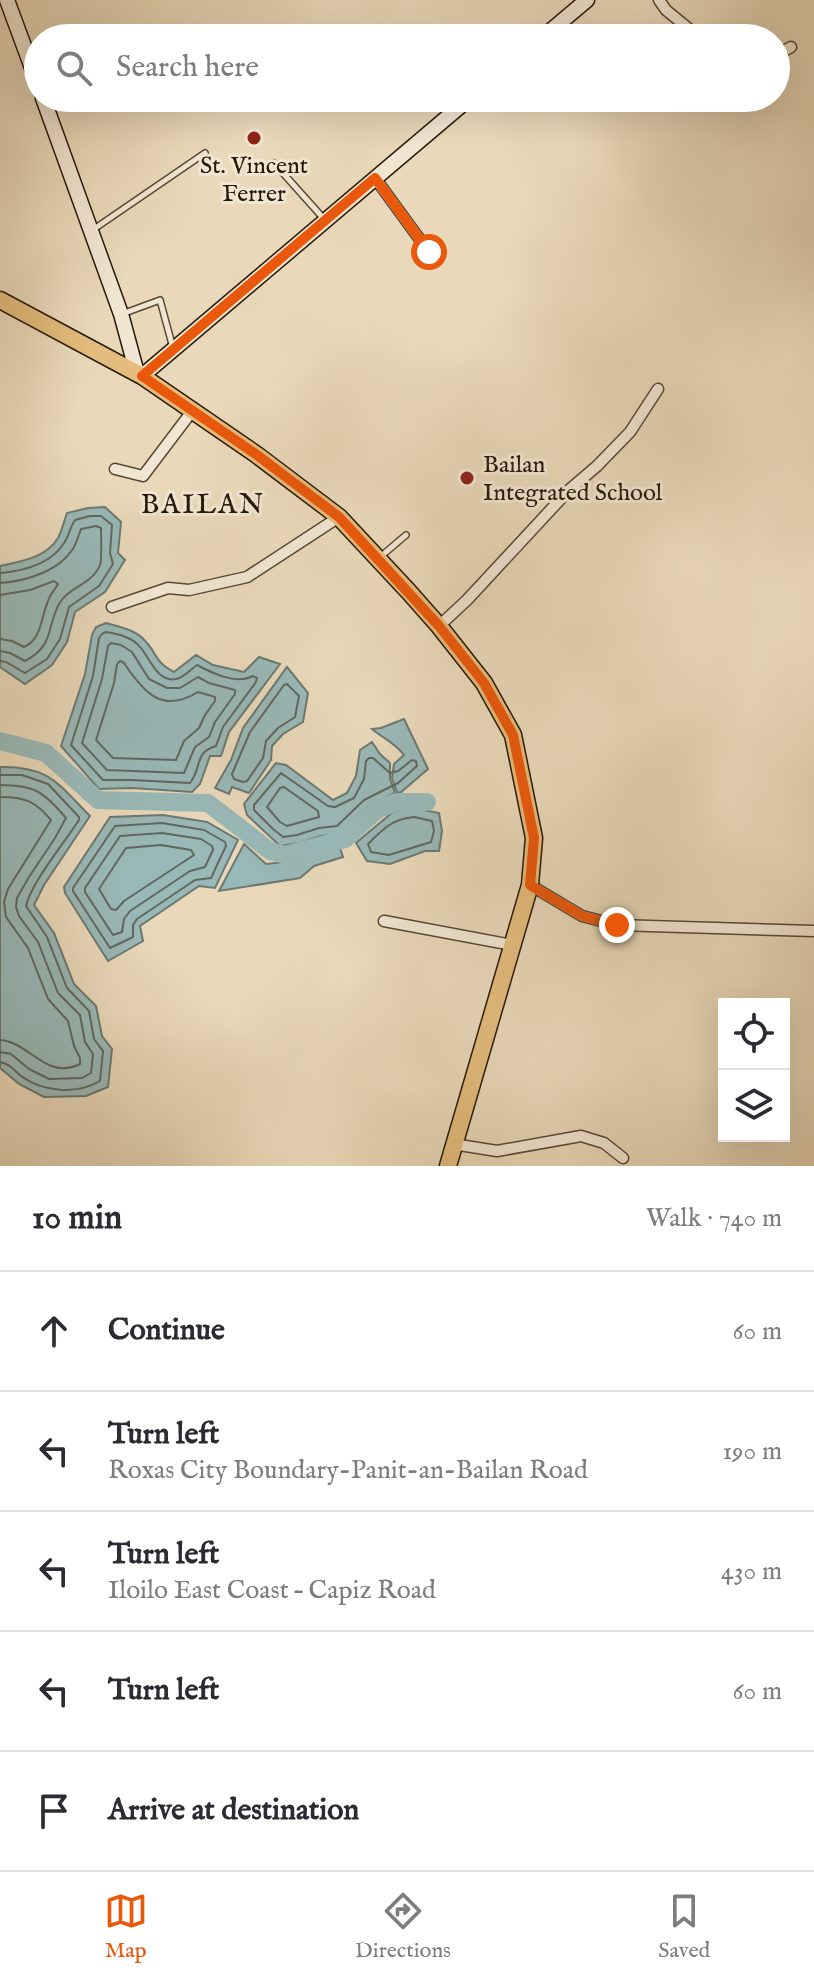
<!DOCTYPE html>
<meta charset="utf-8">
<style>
:root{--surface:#fff;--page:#f2f2f3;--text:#2b2b33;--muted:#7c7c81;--line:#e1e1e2;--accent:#ea580c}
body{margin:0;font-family:"IM FELL English",serif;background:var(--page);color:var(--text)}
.controls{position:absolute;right:24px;bottom:24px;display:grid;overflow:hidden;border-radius:0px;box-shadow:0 8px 32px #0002}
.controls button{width:72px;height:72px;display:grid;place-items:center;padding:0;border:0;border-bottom:2px solid var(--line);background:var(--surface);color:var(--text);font:40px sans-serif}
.stop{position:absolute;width:24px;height:24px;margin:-18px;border:6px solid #ea580c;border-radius:50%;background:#fff}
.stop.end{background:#ea580c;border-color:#fff;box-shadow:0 2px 8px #0008}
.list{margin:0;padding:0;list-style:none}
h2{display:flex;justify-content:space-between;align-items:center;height:104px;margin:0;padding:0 32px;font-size:34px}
h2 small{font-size:26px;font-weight:400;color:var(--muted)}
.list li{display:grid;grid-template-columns:52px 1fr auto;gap:24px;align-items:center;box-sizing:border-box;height:120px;padding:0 32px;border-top:2px solid var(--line)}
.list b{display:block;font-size:30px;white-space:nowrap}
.list p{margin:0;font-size:26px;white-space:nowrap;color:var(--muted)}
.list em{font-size:26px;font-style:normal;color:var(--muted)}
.icon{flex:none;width:44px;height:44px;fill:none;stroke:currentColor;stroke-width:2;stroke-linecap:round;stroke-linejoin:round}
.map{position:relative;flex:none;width:814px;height:1166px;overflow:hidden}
.search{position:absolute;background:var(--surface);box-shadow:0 8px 32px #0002;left:24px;right:24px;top:24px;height:88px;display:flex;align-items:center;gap:20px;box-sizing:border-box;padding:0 28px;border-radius:44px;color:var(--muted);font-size:30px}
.sheet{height:704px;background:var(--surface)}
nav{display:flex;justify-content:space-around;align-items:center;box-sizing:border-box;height:112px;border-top:2px solid var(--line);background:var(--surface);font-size:22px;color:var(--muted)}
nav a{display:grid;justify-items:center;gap:4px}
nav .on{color:var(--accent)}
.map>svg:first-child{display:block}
</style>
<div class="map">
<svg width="814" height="1166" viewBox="0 0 814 1166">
<rect width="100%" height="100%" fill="#e9d9ba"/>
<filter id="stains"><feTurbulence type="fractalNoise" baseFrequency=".0025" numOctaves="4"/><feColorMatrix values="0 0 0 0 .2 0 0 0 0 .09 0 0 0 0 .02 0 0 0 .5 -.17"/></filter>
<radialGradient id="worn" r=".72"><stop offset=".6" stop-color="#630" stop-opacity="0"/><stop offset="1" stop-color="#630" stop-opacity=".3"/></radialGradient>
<path fill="#99b9b8" stroke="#6c7972" stroke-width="2" d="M105,507L121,522L118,553L125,560L105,592L75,612L67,642L52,665L25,684L0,667V566C21,561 46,558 58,538C62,531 64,521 67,513L88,508Z
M106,623C121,627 137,630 147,643C159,657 155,662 174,672L196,655L213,665L244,672L259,657L280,664L229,732L221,756H210L200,784L192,792L132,788L99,789L61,746L85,674L92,635L96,627Z
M287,667L308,693L303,722L283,734L272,746L271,760L249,793L232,787L229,794L215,788L231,760L243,728Z
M404,719L428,769L400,793L397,792L392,778L394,764L404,755C394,742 384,739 372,729L381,728Z
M372,742L380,754L390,763V779L395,793L369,806L340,834L321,836L299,843L280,846L247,815L244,804L276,763L286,765L333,800L347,793L356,776L360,750Z
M0,767C50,766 58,784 90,816L44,885L34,905L54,933L74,984L96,1006L102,1036L112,1049L108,1087L86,1096L44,1097L19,1084L0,1068Z
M413,808L439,813L442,831L439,851H425L390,864L367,861L356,843L394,811Z
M163,815L207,822L238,840L215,888L199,886L140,926L143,941L108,961L65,893L64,887L110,817Z
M244,844L266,864L293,861L318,852L340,848L343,857L314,866L300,878L219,891Z"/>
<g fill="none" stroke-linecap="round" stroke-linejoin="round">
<path stroke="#606860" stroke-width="2" d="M0,573C23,571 51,564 64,543C69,536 70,527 75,520L90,516H101L112,525L110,553L113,564L99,586L69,607L60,639L47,659L25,673L6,662L0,661
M0,583C27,581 60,571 74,547C77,541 79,534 81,529L96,526L101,528C101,534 102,562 100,565C92,585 68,587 59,604C46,628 55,645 25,661L10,653L0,651
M0,595L30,590L54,581L58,584C55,589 50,595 48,601C41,617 42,639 24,647L12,641L0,639
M106,632C118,634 132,637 140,647C149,656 157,683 176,679C183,678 191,669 197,665C212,673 236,685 253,676L257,678L256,682L223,727L216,746C194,752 202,768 190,783L132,780H103L71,745L93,676L99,638L102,634Z
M111,643L121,645L132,652L149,679L167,688H180L198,677L209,683L235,690V694L215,722L209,737L195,747L184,773L107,770L82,743L102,679L108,646Z
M120,661L124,663C144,693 162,714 198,692L215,697V701L205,715L199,728L184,741L176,760L113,758L96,740L114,683L117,664Z
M287,684L299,696L295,717L278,728L266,741L263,758L247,781L243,782L234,779L232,774L250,732L284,685Z
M369,758H373L390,773L398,771L412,760L416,761L417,766L398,783L364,800L337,826L319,828L297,835L283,837L273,829L254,810V805L281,773L328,806L335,807L354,798L364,779L366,761Z
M0,775H22L48,784L79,817V820C65,842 31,883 26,906L47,937L67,988L89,1011L94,1039L103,1051L100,1081C76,1095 43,1092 21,1076C14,1070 10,1064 0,1062
M0,785C35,785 44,792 66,818L55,838L29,877L17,898L16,907L19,916L38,942L58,993L80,1015L85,1042L93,1054L91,1073L82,1078L49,1079L29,1069L11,1054L0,1052
M284,787L318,811L319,817L287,826L280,822L267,807L280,788Z
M0,797C25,797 35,801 51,820L8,889L4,902L6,917L28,948L48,999L68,1021L74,1046L80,1058V1064C46,1081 30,1042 0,1040
M414,817L432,821L434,831L431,842L389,855L371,852L368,844C383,829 392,819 414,817Z
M162,823L204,830L225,842L226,846L211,878L195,880L137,919L133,925V937L110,948L73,891V888L115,826Z
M162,833L201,839L212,846L213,850L205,867L190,871L130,911L124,919L122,932L113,935L85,892V888L120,836Z
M161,845L191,850L194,855L124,901L116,910L111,909L99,889L126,848Z"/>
<path stroke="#99b9b8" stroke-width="18" d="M0,741L46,753L98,800L208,803L270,851L285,855L345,839L378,809L397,802H427"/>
<defs>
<path id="service" d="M274,163L324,219
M94,229L205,153
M122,314L160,300L173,348
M379,558L406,535"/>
<path id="minor" d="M659,0L666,10L700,38
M776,55L791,47
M375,178L429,252
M115,469L143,476L193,410
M112,607L168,588L189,590L247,577L339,517
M439,626L467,600L569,490L597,466L630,432L658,389
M530,885L582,916L617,925L814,931
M384,921L512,945
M453,1144L497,1151L581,1136L604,1143L623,1158"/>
<path id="secondary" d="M7,0L38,84
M542,38L587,0
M43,98L121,314L137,373
M142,376L470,98"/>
<path id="primary" d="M0,300L142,376L257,455L339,517L409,592L439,626L484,683L513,735L534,838L530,885L448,1166"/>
</defs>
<use href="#service" stroke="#584834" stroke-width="8"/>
<use href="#minor" stroke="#584834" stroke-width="13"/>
<use href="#secondary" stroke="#281808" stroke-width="17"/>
<use href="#primary" stroke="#281808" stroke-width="19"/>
<use href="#service" stroke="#f1e6d2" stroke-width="5"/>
<use href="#minor" stroke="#f1e6d2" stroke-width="10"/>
<use href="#secondary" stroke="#f1e6d2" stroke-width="14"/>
<use href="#primary" stroke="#e4bc7d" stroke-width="16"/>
</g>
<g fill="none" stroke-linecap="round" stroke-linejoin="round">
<path stroke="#ea580c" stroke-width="10" d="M429,252L375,178L142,376L257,455L339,517L439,626L484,683L513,735L534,838L530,885L582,916L617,925"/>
</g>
<g fill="#8f2418" stroke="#f1e6d2" stroke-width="3">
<circle cx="254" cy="138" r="8"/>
<circle cx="467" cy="478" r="8"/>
</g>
<g text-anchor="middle" stroke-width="6" stroke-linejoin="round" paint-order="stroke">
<g font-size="24" fill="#281808" stroke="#f1e6d2">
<text x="254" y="173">St. Vincent<tspan x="254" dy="28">Ferrer</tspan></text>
<text x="483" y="472" text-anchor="start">Bailan<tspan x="483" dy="28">Integrated School</tspan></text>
</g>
<g font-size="28" letter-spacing="2" fill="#281808" stroke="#f1e6d2">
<text x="203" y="513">BAILAN</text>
</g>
</g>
<rect width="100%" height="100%" filter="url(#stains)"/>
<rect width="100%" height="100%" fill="url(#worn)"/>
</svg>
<div class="controls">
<button><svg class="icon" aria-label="locate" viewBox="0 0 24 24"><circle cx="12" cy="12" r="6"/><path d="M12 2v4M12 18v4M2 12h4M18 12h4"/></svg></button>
<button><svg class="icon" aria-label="layers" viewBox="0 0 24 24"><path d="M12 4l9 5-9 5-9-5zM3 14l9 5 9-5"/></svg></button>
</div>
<div class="stop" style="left:429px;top:252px"></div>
<div class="stop end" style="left:617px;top:925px"></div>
<div class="search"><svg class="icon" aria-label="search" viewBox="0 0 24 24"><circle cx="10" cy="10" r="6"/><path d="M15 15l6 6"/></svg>Search here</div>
</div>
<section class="sheet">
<h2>10 min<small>Walk · 740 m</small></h2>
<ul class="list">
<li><svg class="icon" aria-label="ahead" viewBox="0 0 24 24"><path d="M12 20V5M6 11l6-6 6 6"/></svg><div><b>Continue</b></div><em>60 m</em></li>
<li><svg class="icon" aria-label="left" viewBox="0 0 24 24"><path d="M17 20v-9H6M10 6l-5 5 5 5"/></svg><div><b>Turn left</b><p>Roxas City Boundary-Panit-an-Bailan Road</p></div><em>190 m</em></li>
<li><svg class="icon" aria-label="left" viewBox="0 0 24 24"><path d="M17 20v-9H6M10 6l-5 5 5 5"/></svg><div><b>Turn left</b><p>Iloilo East Coast – Capiz Road</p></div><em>430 m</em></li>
<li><svg class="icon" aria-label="left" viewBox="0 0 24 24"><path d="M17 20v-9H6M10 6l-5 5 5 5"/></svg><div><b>Turn left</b></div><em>60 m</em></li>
<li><svg class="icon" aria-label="arrive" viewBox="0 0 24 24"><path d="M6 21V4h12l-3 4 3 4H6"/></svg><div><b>Arrive at destination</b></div></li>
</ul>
</section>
<nav>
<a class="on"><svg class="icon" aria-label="map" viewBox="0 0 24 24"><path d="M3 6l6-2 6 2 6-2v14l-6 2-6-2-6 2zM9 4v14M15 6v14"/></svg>Map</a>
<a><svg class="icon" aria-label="directions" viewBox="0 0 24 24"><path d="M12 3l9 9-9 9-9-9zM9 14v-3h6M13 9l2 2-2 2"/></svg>Directions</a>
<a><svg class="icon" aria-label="saved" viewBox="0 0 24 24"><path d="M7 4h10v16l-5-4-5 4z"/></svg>Saved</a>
</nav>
